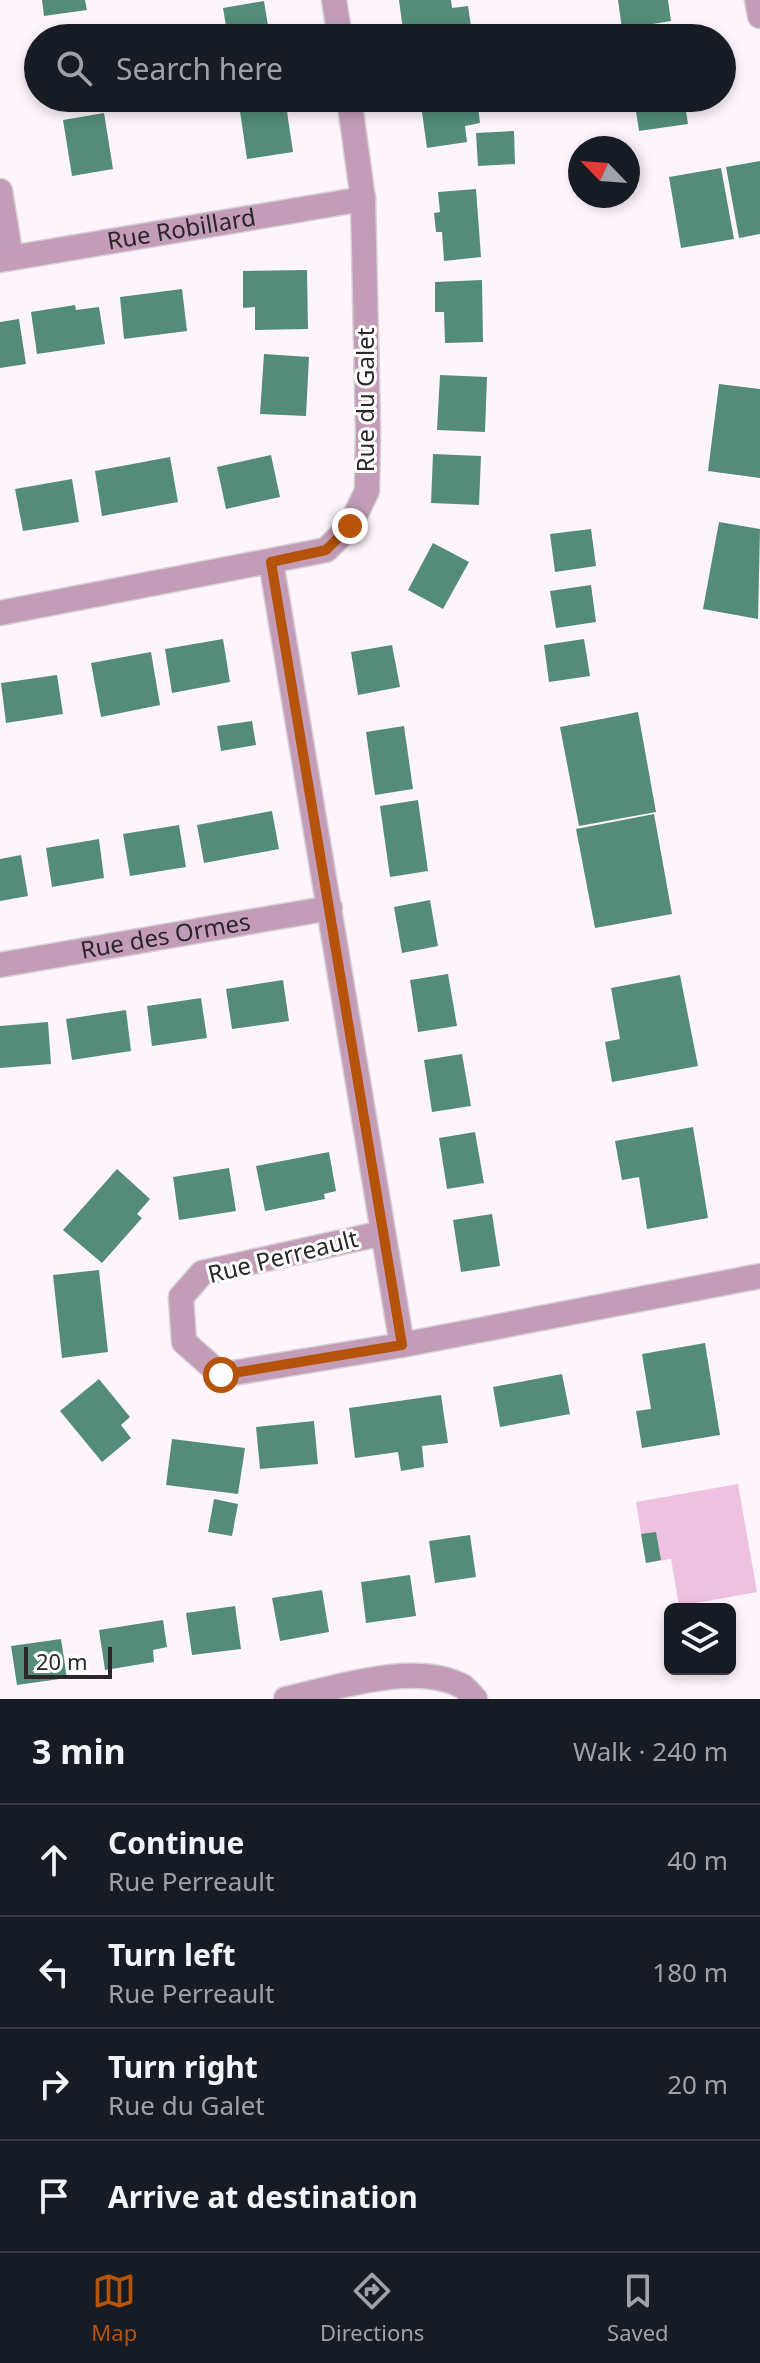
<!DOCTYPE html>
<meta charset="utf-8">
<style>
:root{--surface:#171b24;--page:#20242c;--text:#f1f3f6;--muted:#9ea1a6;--line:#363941;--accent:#b45309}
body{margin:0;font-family:"Noto Sans",sans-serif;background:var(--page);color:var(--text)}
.controls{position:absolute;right:24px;bottom:24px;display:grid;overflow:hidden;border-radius:12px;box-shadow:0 4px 12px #0003}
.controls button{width:72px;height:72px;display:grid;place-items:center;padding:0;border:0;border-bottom:2px solid var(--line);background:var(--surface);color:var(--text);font:40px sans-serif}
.compass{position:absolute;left:568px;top:136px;width:72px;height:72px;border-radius:50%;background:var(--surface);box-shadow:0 4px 12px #0003;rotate:295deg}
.scale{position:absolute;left:24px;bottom:20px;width:88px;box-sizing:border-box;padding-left:8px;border:4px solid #2b2629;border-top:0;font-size:22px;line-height:28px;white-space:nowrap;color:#2b2629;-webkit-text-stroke:6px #fff;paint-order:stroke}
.stop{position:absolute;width:24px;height:24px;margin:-18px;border:6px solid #b45309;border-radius:50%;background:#fff}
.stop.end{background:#b45309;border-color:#fff;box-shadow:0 2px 8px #0008}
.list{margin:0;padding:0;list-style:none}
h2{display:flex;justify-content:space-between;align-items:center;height:104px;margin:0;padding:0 32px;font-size:34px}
h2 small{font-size:26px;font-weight:400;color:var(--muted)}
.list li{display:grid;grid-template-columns:52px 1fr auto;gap:24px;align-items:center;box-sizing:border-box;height:112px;padding:0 32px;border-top:2px solid var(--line)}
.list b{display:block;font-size:30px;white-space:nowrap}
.list p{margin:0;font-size:26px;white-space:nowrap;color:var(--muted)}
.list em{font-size:26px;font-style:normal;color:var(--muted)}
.icon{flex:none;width:44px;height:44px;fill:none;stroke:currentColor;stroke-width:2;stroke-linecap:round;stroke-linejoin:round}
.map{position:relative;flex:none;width:760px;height:1699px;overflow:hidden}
.search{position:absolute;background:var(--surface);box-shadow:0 4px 12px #0003;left:24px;right:24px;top:24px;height:88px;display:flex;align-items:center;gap:20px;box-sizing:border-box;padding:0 28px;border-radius:44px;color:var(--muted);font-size:30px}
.sheet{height:552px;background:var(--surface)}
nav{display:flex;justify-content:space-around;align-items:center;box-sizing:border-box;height:112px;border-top:2px solid var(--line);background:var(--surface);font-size:22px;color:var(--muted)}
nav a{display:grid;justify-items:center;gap:4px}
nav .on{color:var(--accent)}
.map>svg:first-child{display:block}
</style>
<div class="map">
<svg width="760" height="1699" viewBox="0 0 760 1699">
<rect width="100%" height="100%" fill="#fdf5fb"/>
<path fill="#eec1e0" d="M738,1484L757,1592L679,1606L671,1559L646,1563L636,1502Z"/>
<path fill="#548c79" d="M42,0H85L87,10L44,16Z
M399,0H451L452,8L468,6L472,33L456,35V38H404Z
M618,0H668L671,21L622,29Z
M264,1L270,38H228L223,8Z
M238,98H285L293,152L247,159Z
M420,98H477L480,123L465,126L467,142L427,148Z
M634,98H684L688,124L639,131Z
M104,113L113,169L72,176L63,120Z
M514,131L515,164L478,166L476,133Z
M760,161V234L739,238L726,167Z
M721,168L734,239L681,248L669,177Z
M476,189L481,257L444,261L442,232H436L434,213L440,212L438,192Z
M307,270L308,329L255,330V307L243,308V271Z
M482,280L483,342L445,343L444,312H435V282Z
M182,289L187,331L124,339L120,297Z
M75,305L76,310L99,307L105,344L37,354L31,312Z
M19,319L26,364L0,368V322Z
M264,354L309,357L306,416L260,414Z
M440,375L487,377L485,432L437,430Z
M719,384L760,389V478L708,471Z
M433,454L481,456L479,505L431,503Z
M271,455L280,497L226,509L217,467Z
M170,457L178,502L102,516L95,471Z
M72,479L79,522L23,531L15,489Z
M719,522L760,529L758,619L703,609Z
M591,529L596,566L555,572L550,534Z
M433,543L469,562L443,609L408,590Z
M591,585L596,622L556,628L550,591Z
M223,639L230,682L172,693L165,649Z
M584,639L590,676L549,682L544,645Z
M392,645L400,687L358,695L351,652Z
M151,652L160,705L101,717L91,663Z
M57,675L63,714L6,723L1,683Z
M638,712L656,812L579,826L560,727Z
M252,721L256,745L221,751L217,726Z
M404,726L413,789L375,795L366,732Z
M418,800L428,871L390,877L380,806Z
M272,811L279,849L204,863L197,825Z
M654,814L672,914L595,928L576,829Z
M179,825L186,867L130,876L123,834Z
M99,839L104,878L52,887L46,848Z
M21,855L28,896L0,901V859Z
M430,900L438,946L402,953L394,907Z
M448,974L457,1026L418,1032L410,980Z
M680,975L698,1066L612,1082L605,1042L620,1039L611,988Z
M283,980L289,1021L232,1029L226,989Z
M201,998L207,1038L152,1046L147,1006Z
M126,1010L131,1051L72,1060L66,1019Z
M48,1022L51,1064L0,1068V1026Z
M462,1054L471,1106L432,1112L424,1060Z
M693,1127L708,1218L647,1229L639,1177L622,1180L615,1141Z
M475,1132L484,1183L447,1189L439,1138Z
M329,1152L336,1191L324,1194L325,1199L265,1211L256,1166Z
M229,1168L236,1211L179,1220L173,1177Z
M117,1169L150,1199L137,1214L142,1218L102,1263L63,1230Z
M492,1214L500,1266L461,1272L453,1220Z
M99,1270L108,1352L62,1358L53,1275Z
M705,1343L720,1435L642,1448L636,1411L651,1409L642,1354Z
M562,1374L570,1414L500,1427L493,1387Z
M99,1379L130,1417L121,1425L131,1438L102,1462L60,1411Z
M441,1395L448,1443L422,1446L424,1467L401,1471L398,1452L355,1458L349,1408Z
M314,1421L318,1464L260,1469L256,1427Z
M172,1439L245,1448L238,1494L166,1485Z
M214,1499L238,1504L232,1536L208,1532Z
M656,1532L661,1560L646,1563L641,1534Z
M470,1535L476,1577L435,1583L429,1541Z
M410,1575L416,1616L366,1623L361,1582Z
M322,1590L329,1632L280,1641L272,1598Z
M235,1606L241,1649L192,1655L186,1613Z
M163,1620L167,1647L153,1650L154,1662L105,1670L99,1630Z
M61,1639L67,1678L17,1685L11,1646Z"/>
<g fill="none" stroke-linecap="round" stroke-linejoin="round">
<defs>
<g id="minor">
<path d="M334,0L340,38"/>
<path d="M757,0L760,16"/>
<path d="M0,191L11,258"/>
<path id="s1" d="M0,260L363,199"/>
<path d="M271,562L402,1345L760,1276"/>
<path d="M0,613L326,550L350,526L367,491L368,431L363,199L349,98"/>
<path id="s2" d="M0,965L330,908"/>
<path d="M383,1233L202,1273L181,1297L184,1342L221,1375L402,1345"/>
<path d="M286,1699C334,1688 416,1661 462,1686C466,1688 471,1695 475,1699"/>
</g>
</defs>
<use href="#minor" stroke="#d7d0d5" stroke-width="27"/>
<use href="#minor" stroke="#c39db8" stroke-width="24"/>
</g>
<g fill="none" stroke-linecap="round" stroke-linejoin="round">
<path stroke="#b45309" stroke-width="10" d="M221,1375L402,1345L271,562L326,550L350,526"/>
</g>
<g text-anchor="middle" stroke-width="6" stroke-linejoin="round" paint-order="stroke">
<g font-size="24" fill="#2b2629" stroke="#fff">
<text dy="8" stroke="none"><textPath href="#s1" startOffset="184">Rue Robillard</textPath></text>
<text transform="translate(366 400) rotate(-90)" y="8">Rue du Galet</text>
<text dy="8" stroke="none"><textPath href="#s2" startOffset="168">Rue des Ormes</textPath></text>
<text transform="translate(283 1257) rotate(-14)" y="8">Rue Perreault</text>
</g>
</g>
</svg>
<div class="controls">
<button><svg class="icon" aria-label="layers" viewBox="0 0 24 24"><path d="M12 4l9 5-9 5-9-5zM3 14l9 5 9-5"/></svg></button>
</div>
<svg class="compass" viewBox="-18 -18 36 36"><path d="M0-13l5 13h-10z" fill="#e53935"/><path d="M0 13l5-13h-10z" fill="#9ea1a6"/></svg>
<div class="scale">20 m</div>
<div class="stop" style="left:221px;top:1375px"></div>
<div class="stop end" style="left:350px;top:526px"></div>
<div class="search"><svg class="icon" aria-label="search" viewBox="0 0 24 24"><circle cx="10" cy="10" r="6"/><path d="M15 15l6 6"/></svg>Search here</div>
</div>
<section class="sheet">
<h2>3 min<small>Walk · 240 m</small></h2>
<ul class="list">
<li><svg class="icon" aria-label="ahead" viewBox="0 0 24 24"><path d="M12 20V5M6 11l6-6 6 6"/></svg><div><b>Continue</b><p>Rue Perreault</p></div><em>40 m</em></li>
<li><svg class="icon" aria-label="left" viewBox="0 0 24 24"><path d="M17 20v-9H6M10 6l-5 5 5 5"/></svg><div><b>Turn left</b><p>Rue Perreault</p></div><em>180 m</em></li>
<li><svg class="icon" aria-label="right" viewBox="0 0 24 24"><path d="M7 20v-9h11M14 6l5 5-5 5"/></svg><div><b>Turn right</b><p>Rue du Galet</p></div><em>20 m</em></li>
<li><svg class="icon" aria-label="arrive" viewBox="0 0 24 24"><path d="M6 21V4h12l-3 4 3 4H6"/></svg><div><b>Arrive at destination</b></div></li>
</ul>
</section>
<nav>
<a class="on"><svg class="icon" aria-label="map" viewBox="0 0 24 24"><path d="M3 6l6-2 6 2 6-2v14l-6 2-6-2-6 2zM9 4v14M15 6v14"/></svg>Map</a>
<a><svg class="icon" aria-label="directions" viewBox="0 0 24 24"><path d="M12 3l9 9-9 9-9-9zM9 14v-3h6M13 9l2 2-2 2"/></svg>Directions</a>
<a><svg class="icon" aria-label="saved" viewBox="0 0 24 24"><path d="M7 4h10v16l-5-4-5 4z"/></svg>Saved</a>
</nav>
